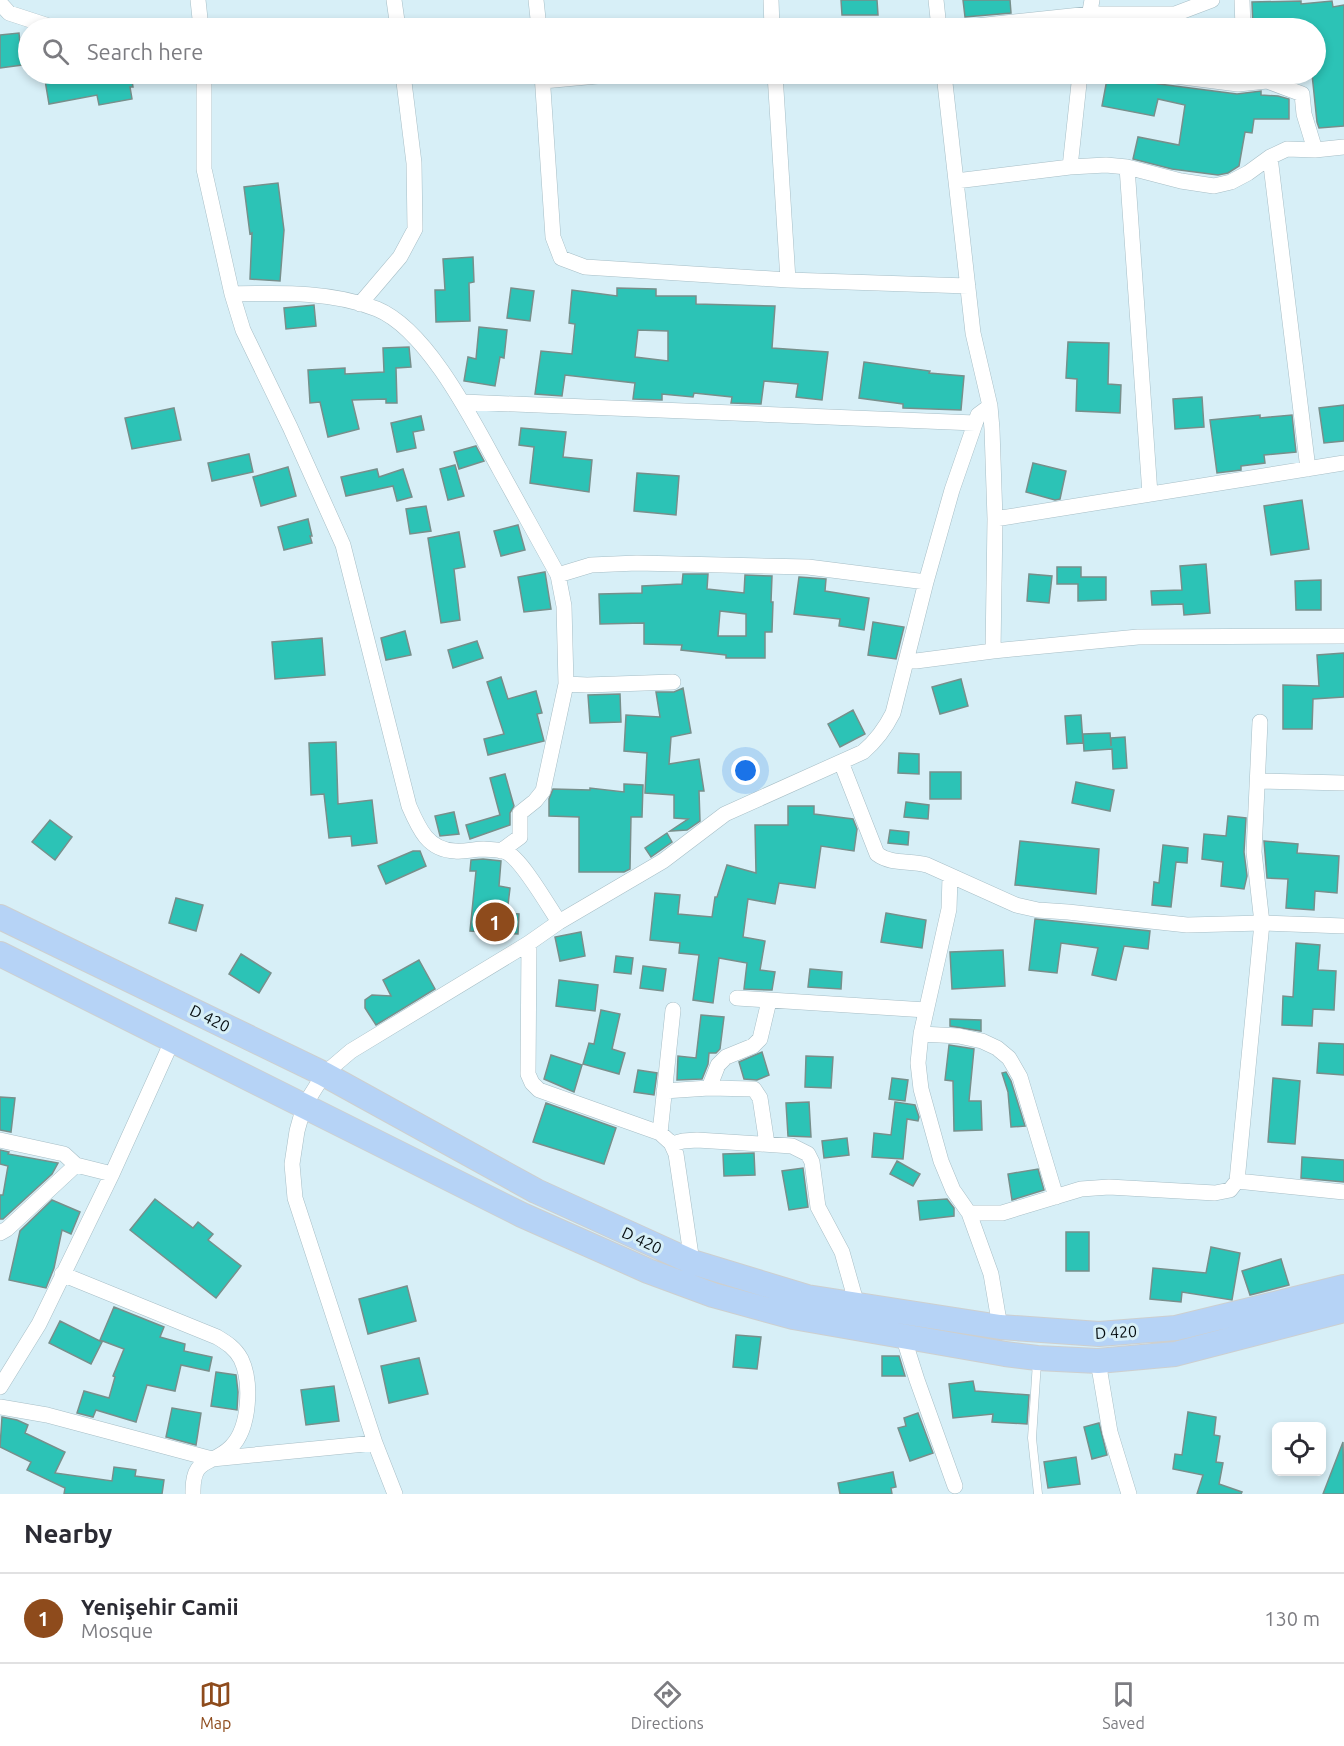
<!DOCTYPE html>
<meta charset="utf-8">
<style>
:root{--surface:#fff;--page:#f2f2f3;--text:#2b2b33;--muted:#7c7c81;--line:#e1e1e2;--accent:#8e4b1c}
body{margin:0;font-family:Ubuntu,sans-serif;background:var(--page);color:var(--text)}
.controls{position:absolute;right:18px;bottom:18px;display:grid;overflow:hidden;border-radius:9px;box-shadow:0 3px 9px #0003}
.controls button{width:54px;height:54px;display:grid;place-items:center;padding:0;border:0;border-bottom:2px solid var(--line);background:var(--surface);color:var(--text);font:30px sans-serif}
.you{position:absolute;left:746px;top:771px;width:21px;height:21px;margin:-15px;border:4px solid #fff;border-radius:50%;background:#1a73e8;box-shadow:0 0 0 9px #1a73e833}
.badge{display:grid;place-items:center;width:39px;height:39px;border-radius:50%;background:var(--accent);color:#fff;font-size:20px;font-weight:700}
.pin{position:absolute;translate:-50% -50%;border:3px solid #fff;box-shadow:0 2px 6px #0006}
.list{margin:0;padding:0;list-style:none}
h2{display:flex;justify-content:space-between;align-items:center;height:78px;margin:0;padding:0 24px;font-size:26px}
h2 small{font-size:20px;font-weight:400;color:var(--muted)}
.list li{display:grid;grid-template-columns:39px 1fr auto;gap:18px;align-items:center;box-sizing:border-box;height:90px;padding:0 24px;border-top:2px solid var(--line)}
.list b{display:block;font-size:22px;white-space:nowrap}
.list p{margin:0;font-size:20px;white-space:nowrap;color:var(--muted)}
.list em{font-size:20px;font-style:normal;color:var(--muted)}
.icon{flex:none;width:33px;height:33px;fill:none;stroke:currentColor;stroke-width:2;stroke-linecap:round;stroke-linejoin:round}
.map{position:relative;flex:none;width:1344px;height:1494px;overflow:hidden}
.search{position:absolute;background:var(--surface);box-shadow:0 3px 9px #0003;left:18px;right:18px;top:18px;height:66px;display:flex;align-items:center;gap:15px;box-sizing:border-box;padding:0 21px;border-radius:33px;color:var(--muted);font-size:22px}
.sheet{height:168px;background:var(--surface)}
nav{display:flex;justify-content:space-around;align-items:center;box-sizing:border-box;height:84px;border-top:2px solid var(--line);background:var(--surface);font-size:16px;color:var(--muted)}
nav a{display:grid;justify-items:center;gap:3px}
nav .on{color:var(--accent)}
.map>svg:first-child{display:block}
</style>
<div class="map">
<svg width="1344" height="1494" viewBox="0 0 1344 1494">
<rect width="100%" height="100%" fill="#d7eff7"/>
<path fill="#2cc3b6" stroke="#778f8b" stroke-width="1.5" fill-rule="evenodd" d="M841,0H877L878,15H842Z
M963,0H1010L1011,13L965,17Z
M1301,1V4L1332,1L1333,7L1344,5V126L1319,128L1317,122L1312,74H1316V28H1253L1252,2Z
M1122,24H1164L1163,28H1122Z
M19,33L22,65L0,68V35Z
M44,74H82L84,82L131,74L133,87H130L132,99L99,105L97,95L49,104Z
M1108,74L1159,84L1237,94L1261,91V95L1278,96L1289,99V119H1254L1252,133L1245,132L1239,166L1228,173L1218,175L1172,169L1133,159L1138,137L1179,145L1185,105L1158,99L1154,116L1102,106Z
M278,183L284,230L280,281L250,279L252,233L250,234L244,187Z
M473,257L474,282L469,283L470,321L436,322L435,290H445L443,259Z
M511,288L534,291L530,321L507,318Z
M617,288L656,289V296H696V304L775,306L772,348L828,352L822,400L796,397L798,384L764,381L761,404L731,403L732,397L694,393L693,397L662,394V400L633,399L635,383L565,375L562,396L535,394L541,351L572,354L575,324L569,323L572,290L617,296ZM638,330L668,331V361L635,357Z
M314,305L316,326L286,329L284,308Z
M479,327L507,330L504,358L500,357L495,386L464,381L468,357L476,359Z
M1068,342L1109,343L1108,384L1121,385L1120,413L1076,411L1077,379L1066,378Z
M409,347L411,367L396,368L397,403H386V399L352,400L359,429L328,437L320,402L310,403L308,370L345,368V374L384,372L383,348Z
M864,362L930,371L929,373L964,376L961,410L903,408V404L859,398Z
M1202,397L1204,427L1175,429L1173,399Z
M1344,405V441L1324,443L1319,408Z
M174,408L181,440L132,449L125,418Z
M1260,415V418L1292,415L1296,452L1264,455L1265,463L1241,466V470L1217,473L1210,420Z
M421,416L424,430L413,432L416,448L397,452L391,423Z
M521,428L566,432L563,457L592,460L589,492L530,483L534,447L519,445Z
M476,446L484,461L459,469L454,452Z
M249,454L253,472L212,481L208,463Z
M1033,463L1066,471L1060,499L1055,500L1026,492Z
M455,465L464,496L448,500L440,469Z
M288,467L296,496L261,506L253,477Z
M377,469L379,477L403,469L412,497L397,501L393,486L346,496L341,477Z
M637,473L679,476L676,515L634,511Z
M1302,500L1309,549L1271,555L1264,506Z
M426,506L431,531L410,534L406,509Z
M308,519L312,536H310L312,543L284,550L278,527Z
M518,525L525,550L501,556L494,531Z
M459,532L465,567L454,569L460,620L441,623L428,538Z
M1206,564L1210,613L1184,615L1183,604L1152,605L1151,591L1182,590L1180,566Z
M1057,567H1081V577H1106V600L1078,601V584H1057Z
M545,572L551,609L524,612L518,577Z
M683,574H708L707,589L744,593L745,575L772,576L771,602H773L772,632H765V658H726V655L681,650L682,645L644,644V623L600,624L599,594L642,593V586L682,584ZM720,611L746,614V636H718Z
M1029,574L1052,576L1049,603L1027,601Z
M799,577L826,579L825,591L869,598L864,630L839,626L840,619L794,614Z
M1321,580V610H1296L1295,581Z
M873,622L904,627L896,659L868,655Z
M405,631L411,655L386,660L381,638Z
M322,638L325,675L275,679L272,642Z
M477,641L483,658L453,668L448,650Z
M1344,653V697L1313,699L1312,729H1283V685L1319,686L1317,655Z
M501,677L508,699L536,691L542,713L537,714L544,741L488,755L484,739L504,734L487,682Z
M961,679L968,706L940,714L932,687Z
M683,688L691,733L671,737L669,764L699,759L704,791H699L700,821L687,830L670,831L688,819L674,818V795L645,793L647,753L624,751L626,715L660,717L656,692H674Z
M620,694L621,722L590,723L588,695Z
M853,710L865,734L840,747L828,724Z
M1081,715L1083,743L1067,744L1065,716Z
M1110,733L1111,746V738L1125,737L1127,768L1113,769L1112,749L1084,751L1083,734Z
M336,742L338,804L372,800L377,843L352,846L351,836L329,838L324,794L311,795L309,743Z
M899,753L919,754V774L898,773Z
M930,772H961V799H930Z
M505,774L514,806L510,813V825L470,839L466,825L500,815L490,778Z
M1076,782L1114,790L1110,811L1072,803Z
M624,784L643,785L642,817H631L630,869L624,872H579V817L549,816V799L553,789L590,790V788L624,792Z
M906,802L929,805L928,819L904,817Z
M788,806H814V814L853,819L857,829L854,851L821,846L815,888L779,883L775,904L748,899L743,937L765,941L760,970L775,972L772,990L744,989L747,963L719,958L713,1003L693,1000L699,955L679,953L680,943L650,940L655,893L680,895L678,914L712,917L715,897H717L727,865L756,873L755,825H788Z
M454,812L459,834L440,836L435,816Z
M1228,816L1246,818L1244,852L1247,876L1244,889L1221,886L1223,862L1202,859L1204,834L1226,836Z
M50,820L72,837L55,860L32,842Z
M890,830L909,832L908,845L888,843Z
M667,833L672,842L651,857L645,848Z
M1020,841L1099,849L1096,894L1015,885Z
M1264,841L1298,844L1297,853L1339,856L1337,893L1315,891L1314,910L1286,908L1288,879L1267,878Z
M1163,845L1188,848L1187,863L1176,862L1171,907L1152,905L1154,882L1159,883Z
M413,851H420L426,866L386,884L378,866Z
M483,859L501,861L499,886L510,888L507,913L519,914L518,934L470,931L476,871H470L471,860Z
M176,898L203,905L196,931L169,923Z
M886,913L926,920L922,948L881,942Z
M1035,919L1150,931L1148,949L1124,946L1116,980L1092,975L1098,948L1061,943L1057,973L1029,970Z
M581,932L585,956L560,961L555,937Z
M1296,943L1320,945L1318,970L1336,971L1334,1010L1313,1009L1312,1026L1282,1025L1283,996L1293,997Z
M1003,950L1005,986L952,989L950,952Z
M241,954L271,973L259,993L229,974Z
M616,956L633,958L631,974L614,972Z
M419,960L435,989L376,1025L365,1008V1000L372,995L391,996L383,980Z
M643,966L666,969L663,991L640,988Z
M810,969L842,972L841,989L808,987Z
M559,980L598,985L595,1011L556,1006Z
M601,1010L620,1014L612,1049L625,1053L619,1074L583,1064L589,1043L594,1044Z
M701,1015L724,1017L720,1049L716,1053H709L708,1064L702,1079L677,1080L678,1056L696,1058Z
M950,1019L981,1020V1031L950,1026Z
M1319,1043L1344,1044V1075L1317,1073Z
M949,1045L974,1049L969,1101H981L982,1130L954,1131L953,1081L945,1080Z
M762,1052L769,1075L757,1080L744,1079L739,1062Z
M551,1055L582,1065L574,1092L544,1079Z
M806,1056L833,1057L831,1088L805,1087Z
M638,1070L657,1073L654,1095L634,1092Z
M1006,1072L1011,1081L1025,1126L1011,1127L1008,1092L1002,1073Z
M892,1078L908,1080L905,1101L889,1099Z
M1273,1078L1300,1081L1295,1144L1268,1142Z
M0,1097L15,1098L11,1132L0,1130Z
M809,1102L811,1137L788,1136L786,1103Z
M895,1102L915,1105L919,1117L918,1121L907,1119L903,1159L872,1157L874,1133L891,1135Z
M546,1103L616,1128L604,1164L533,1142Z
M847,1138L849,1155L824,1158L822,1141Z
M0,1150L9,1152L8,1154L58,1163L52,1174L3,1219H0V1195H3L8,1166L0,1164Z
M754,1153L755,1175L724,1176L723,1154Z
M1302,1157L1344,1160V1182L1301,1178Z
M897,1161L920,1174L913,1186L890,1174Z
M803,1168L808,1207L789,1210L782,1171Z
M1038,1169L1044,1190L1012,1200L1008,1174Z
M155,1199L193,1228L198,1222L213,1234L208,1240L241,1266L216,1298L130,1230Z
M947,1199L954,1208V1216L920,1220L918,1201Z
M52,1200L80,1212L71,1234L62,1230L54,1268L46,1288L9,1280L20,1231Z
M1066,1232H1089V1271H1066Z
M1211,1247L1240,1253L1232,1300L1182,1292L1181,1302L1150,1299L1153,1268L1206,1273Z
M1281,1259L1289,1285L1250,1295L1242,1271Z
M407,1286L416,1321L368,1334L359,1299Z
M114,1307L164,1327L160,1337L185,1344L184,1351L212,1357L209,1371L181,1365L175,1391L147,1385L136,1422L96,1410L93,1417L77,1413L84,1391L109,1398L115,1377L113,1376L124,1349L100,1340Z
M60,1321L102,1342L91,1364L49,1343Z
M736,1335L761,1337L757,1369L733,1367Z
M882,1356H899L905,1376H882Z
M419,1358L428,1394L389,1403L381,1366Z
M216,1372L236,1375L238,1392L237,1410L211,1406Z
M973,1381L975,1391L1029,1395L1027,1424L992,1422L993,1414L953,1418L949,1384Z
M334,1386L339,1421L306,1425L301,1390Z
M172,1408L201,1413L196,1445L166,1437Z
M1188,1412L1216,1417L1214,1435L1220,1436L1216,1462L1223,1463L1219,1484L1242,1492L1241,1494H1197L1203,1475L1173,1469L1175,1454L1182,1455Z
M918,1413L933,1453L910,1461L898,1428L906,1426L904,1418Z
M2,1417L17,1420L28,1425L25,1433L65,1452L55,1473L112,1481L114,1467L136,1470L135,1476L164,1480L162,1494H64L65,1488L27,1470L31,1462L0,1447Z
M1099,1423L1107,1455L1092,1459L1084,1427Z
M1343,1442L1344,1494H1323Z
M1076,1457L1080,1484L1048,1488L1044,1462Z
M893,1472L896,1487L891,1488L892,1494H840L838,1483Z"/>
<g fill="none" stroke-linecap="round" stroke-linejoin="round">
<defs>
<path id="service" d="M1037,1362L1032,1438L1038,1494"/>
<path id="minor" d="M198,0L201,28
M394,0L398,28
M536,0L539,28
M771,0L772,28
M936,0L939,28
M1242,0L1243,28
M0,3L9,13L55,28
M958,28L1090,14H1175L1212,0
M1087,28L1092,0
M204,74V169L232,294L243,330L290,427L343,545L409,806C419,829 428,850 455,851C465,852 474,849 483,849C490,850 499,849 506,852C521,858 549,907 559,922
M542,74L553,237L561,258L585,267L788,280L968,286
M775,74L788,280
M944,74L973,333L990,406L992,429L995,519L993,651
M1160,74L1238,84L1267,81L1302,94L1304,114L1315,150
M543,81L619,74
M1270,157L1308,469
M1070,167L1080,74
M1127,167L1150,494
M956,181L1070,167L1106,165L1127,167L1181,181L1214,186L1231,182L1248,173L1270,157L1287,149L1315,150L1344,147
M232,294C281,293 331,291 377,309C428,330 474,423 500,470C519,505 539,540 558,575L564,606L566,684L543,791L535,801L520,813V837L501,851
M360,304L400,257L415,229L414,163L403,74
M463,402L975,423
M995,519L1344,463
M558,575L591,565L637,563L808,567L926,582
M907,660L916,661L993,651L1138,637L1344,636
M566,684L587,685L673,682
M841,762L877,854C892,865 910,860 927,865L1016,905L1038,910L1068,912L1187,925L1262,923L1344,926
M1258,781L1344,783
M950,877L949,909L921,1034L918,1063L921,1089L941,1161L953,1190L969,1213L991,1274L1000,1327
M529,943L528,1074L532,1083L539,1090L660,1133L671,1143L676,1154L692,1262
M737,998L926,1010
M921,1034L959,1036L982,1041L997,1048L1009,1058L1020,1077L1056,1197
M709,1088L718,1065L726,1057L753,1046L760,1039L769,1001
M664,1091L709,1088L754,1089L760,1098L767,1144
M660,1133L673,1010
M0,1140L64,1154L76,1165L112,1174
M672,1144L683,1141L697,1140L792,1146L808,1154L812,1162L818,1207L842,1252L857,1305
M1237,1181L1262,923L1254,852L1260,722
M969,1213H1002L1081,1189L1109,1187L1215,1193L1230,1190L1237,1181L1344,1192
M0,1233L7,1229L76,1165
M62,1274L217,1337C227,1343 235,1348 241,1359C252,1382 250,1428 231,1447C211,1467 192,1455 193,1494
M903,1336L917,1380L955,1486
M1098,1361L1110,1432L1129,1494
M0,1387L39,1324L112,1174L173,1039
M0,1407L47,1415L212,1459L375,1443
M395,1494L375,1443L295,1198L292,1164L297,1131L304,1106L324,1074L351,1051L529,943L559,922L663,861L725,814L863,752C876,741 885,729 893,713L926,582L952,490L978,415L990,406"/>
<path id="trunk" d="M0,917L324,1074L536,1191L692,1262L807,1297L1000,1327L1099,1334L1176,1328L1344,1287
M0,954L522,1215L648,1271L713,1295L793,1317L1005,1354L1037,1358L1098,1361L1175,1354L1344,1310"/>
</defs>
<use href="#service" stroke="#a7bec6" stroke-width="9"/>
<use href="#minor" stroke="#a7bec6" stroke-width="16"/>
<use href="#trunk" stroke="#cdcfcf" stroke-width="26"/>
<use href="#service" stroke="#fff" stroke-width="8"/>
<use href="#minor" stroke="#fff" stroke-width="15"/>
<use href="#trunk" stroke="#b6d3f6" stroke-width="24"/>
</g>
<g text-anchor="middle" stroke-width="6" stroke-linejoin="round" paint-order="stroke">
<g font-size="16" fill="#060d10" stroke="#d7eff7">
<text transform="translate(210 1018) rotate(26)" y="6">D 420</text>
<text transform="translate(642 1240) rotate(25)" y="6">D 420</text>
<text transform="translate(1116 1332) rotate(-3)" y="6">D 420</text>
</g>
</g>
</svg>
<div class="controls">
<button><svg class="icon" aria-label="locate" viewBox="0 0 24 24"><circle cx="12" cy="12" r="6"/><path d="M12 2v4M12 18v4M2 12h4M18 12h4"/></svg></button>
</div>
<div class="you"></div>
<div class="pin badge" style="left:495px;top:922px">1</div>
<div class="search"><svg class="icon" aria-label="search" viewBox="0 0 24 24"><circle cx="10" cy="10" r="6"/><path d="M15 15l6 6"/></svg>Search here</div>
</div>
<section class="sheet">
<h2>Nearby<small></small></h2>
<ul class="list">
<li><span class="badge">1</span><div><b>Yenişehir Camii</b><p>Mosque</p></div><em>130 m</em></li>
</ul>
</section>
<nav>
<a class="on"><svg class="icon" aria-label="map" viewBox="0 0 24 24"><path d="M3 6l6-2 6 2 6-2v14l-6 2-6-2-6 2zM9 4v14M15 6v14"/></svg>Map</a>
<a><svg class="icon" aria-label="directions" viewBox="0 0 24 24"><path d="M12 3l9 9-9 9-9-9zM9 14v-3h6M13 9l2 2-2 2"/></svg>Directions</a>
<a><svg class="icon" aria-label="saved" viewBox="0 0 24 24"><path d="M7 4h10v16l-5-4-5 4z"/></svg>Saved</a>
</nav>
